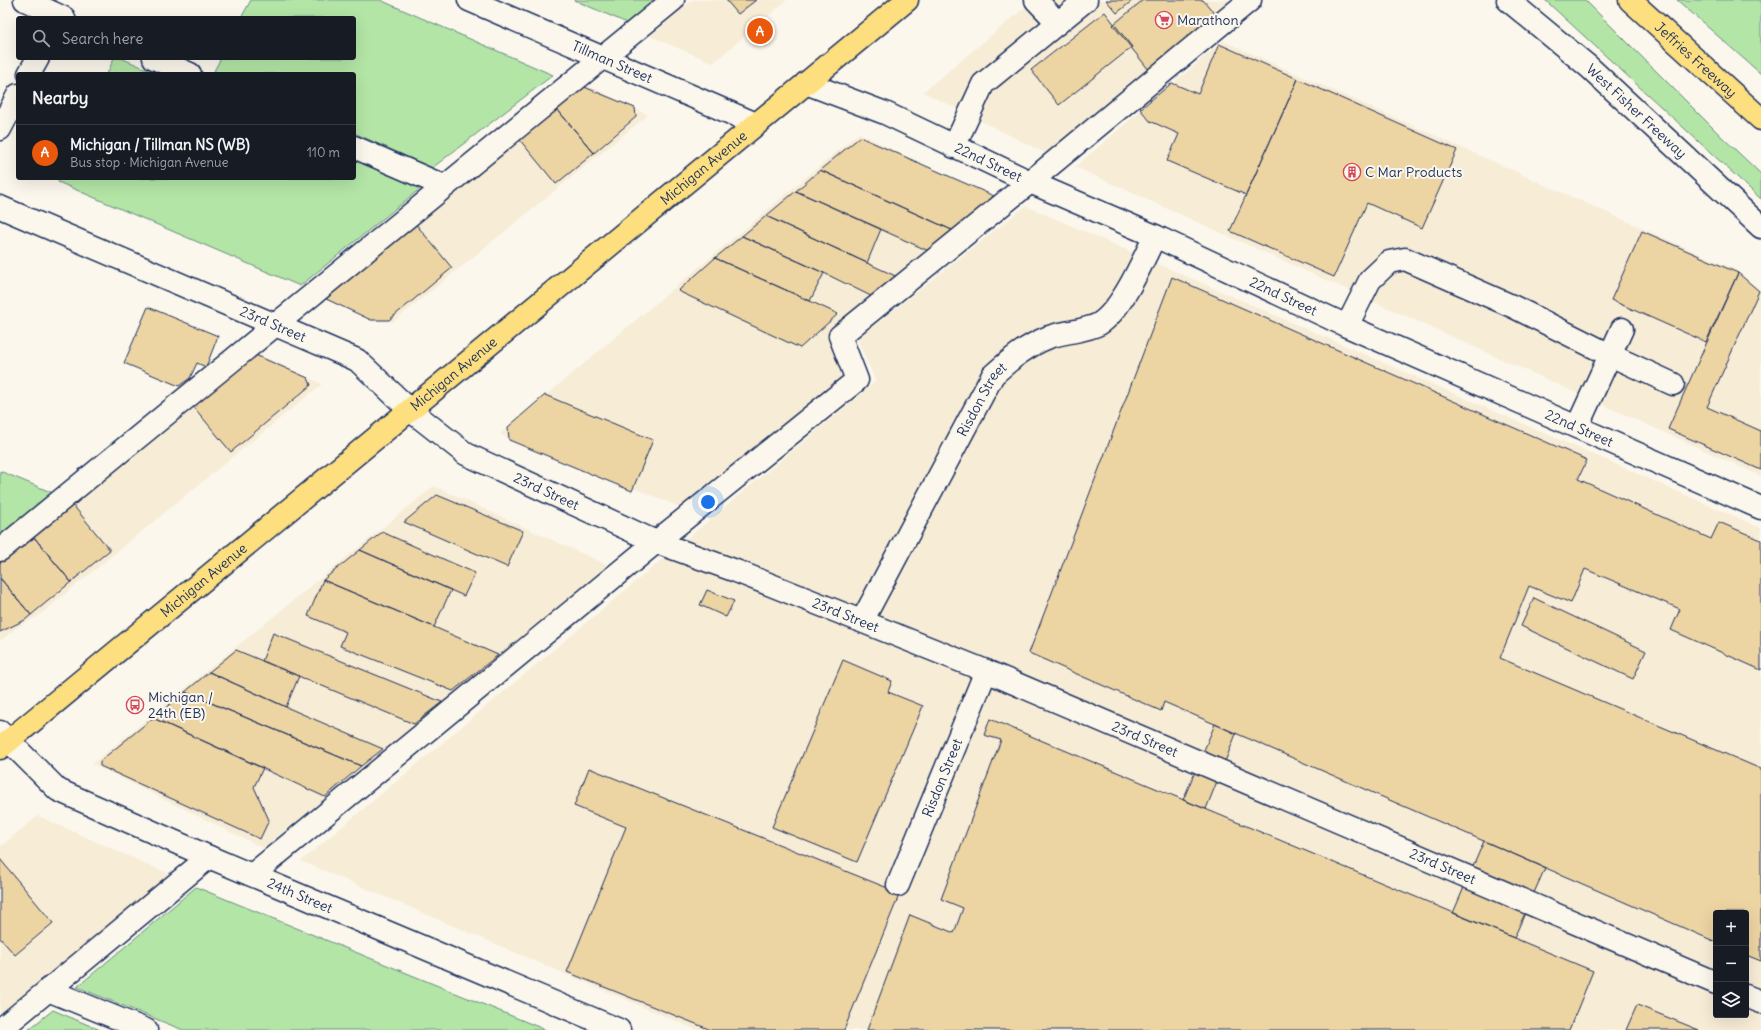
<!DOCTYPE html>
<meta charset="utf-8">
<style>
:root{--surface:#171b24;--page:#20242c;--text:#f1f3f6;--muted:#9ea1a6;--line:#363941;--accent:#ea580c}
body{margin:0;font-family:Delius,sans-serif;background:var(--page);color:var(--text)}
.controls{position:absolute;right:12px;bottom:12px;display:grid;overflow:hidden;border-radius:4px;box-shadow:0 4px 16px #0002}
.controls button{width:36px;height:36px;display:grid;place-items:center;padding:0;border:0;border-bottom:1px solid var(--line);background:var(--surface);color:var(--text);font:20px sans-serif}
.you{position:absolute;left:708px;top:502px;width:14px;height:14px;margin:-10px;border:3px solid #fff;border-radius:50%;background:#1a73e8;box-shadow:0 0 0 6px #1a73e833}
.badge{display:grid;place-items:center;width:26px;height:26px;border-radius:50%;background:var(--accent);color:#fff;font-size:13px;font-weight:700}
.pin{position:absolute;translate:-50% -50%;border:2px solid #fff;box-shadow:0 1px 4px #0006}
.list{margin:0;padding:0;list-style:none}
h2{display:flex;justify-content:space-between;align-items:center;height:52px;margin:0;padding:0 16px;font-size:17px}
h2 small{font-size:13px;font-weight:400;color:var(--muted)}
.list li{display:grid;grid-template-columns:26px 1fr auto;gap:12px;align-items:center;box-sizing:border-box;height:56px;padding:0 16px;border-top:1px solid var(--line)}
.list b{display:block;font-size:15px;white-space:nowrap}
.list p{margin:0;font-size:13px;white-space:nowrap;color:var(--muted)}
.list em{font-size:13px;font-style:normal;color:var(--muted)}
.icon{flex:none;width:22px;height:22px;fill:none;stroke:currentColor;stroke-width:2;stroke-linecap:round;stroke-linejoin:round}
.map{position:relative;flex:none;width:1761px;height:1030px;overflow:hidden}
.search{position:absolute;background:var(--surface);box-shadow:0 4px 16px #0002;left:16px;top:16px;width:340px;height:44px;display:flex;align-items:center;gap:10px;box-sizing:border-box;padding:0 14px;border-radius:4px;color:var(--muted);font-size:15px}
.panel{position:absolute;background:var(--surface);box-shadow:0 4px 16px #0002;left:16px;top:72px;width:340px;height:108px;border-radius:4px}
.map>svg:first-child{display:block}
</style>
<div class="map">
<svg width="1761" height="1030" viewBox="0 0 1761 1030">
<rect width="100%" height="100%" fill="#fbf7ec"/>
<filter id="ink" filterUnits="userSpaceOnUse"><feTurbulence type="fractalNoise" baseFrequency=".025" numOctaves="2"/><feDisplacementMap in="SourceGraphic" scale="8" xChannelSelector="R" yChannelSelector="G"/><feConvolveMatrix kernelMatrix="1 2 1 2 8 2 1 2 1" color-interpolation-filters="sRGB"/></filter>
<g filter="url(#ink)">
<path fill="#f7ecd6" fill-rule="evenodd" d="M693,0H787L713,63L650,36Z
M1034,0H1234L1049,155L923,92Z
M1223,41L1736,270L1761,291V476L1075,167Z
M583,83L648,115L393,322L321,298Z
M859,133L993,199L829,335L847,377L685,509L500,434Z
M1026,206L1761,528V1030H697L301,861L876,381L857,339ZM1716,913H1746V1015H1716Z
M256,353L322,384L37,617L19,626L0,641V563Z
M434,486L614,568L263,848L92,764Z
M38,816L171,875L0,1017V847Z"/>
<path fill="#b3e5a6" stroke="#678a82" d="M251,0H380L553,75L432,168L354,133V74H222L214,71L221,58H354V18H241Z
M574,0H656L627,23Z
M1545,0H1585L1722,137L1761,174V199Z
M1677,0H1761V74Z
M114,58H121L158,74H107Z
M354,159L421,188L300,286L58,182L59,178H354Z
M0,471L53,493L0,537Z
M196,887L546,1030H183L77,987Z
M53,1010L100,1030H28Z"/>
<path fill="#edd4a3" stroke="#1b2f5e" d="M726,0H756L738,14Z
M1106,0H1133L1117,13Z
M1143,0H1203L1216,15L1149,70L1113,25Z
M1105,12L1132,47L1059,105L1031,70Z
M1219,44L1298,79L1246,195L1167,161L1179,134L1150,121L1140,109L1172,83L1198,94Z
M1298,79L1457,150L1422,228L1367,203L1334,277L1230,231Z
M582,86L635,108L636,117L594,153L556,108Z
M556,108L594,153L556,184L519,139Z
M860,137L994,196L954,231L820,170Z
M820,170L954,231L933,253L796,191Z
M796,191L881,229L867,263L766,216Z
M766,216L867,263L900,278L877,299L824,273L742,236Z
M415,223L452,268L389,320H371L324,298Z
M1642,231L1738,273L1706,342L1611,300Z
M742,236L824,273L810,301L715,258Z
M715,258L810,301L838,314L800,348L678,291Z
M1738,273L1759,291L1707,407L1761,431V470L1668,429Z
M1172,277L1587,460L1578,479L1711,539L1719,522L1761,540V670L1671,630L1680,609L1585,569L1571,603L1529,586L1500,658L1761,769V961L1746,955V913H1716V942L1164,702L1161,711L1029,653Z
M148,307L218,336L206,367L197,363L190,378L179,386L124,363Z
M253,354L308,378L311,385L231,452L192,405Z
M545,395L653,440L632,491L509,440L508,427Z
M437,495L523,531L507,567L404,522Z
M72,504L110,550L71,582L33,536Z
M382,532L475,573L464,596L360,550Z
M33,536L71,582L31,615L0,578V563Z
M360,550L451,590L434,627L323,580Z
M0,578L31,615L25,620L0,632Z
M323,580L434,627L498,655L453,691L340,646L346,632L308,616Z
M707,590L734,601L726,617L700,605Z
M1534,598L1646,651L1633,679L1521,626Z
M273,633L442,702L414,724L262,661Z
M236,650L299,676L286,707L209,672Z
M843,660L892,681L888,692L923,706L857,862L772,827Z
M209,672L286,707L383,749L361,766L185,692Z
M185,692L361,766L325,797L153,718Z
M153,718L263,768L254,787L269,820L260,839L100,766V761Z
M990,719L1593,971L1569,1030H867L910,915L954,933L963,908L941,899L1001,740L984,735Z
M1215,724L1236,734L1206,809L1183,800Z
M589,768L900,893L844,1030H711L567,972L626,827L574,806Z
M1484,841L1545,868L1514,938L1453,913Z
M0,859L53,923L15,955L0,938Z
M1637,1005L1699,1030H1626Z"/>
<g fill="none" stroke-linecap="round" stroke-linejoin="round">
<defs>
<g id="minor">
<path d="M25,0L64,18"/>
<path id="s1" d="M469,0L756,124"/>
<path d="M1036,0L1058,23"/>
<path id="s2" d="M1508,0L1589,67L1761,227"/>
<path d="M154,58L190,74"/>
<path d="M29,74L38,58"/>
<path id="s3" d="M806,83L885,113L1030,182L1155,236L1347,326L1761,508"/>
<path d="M0,129L18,95"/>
<path d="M354,147L444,186"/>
<path d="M954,147L983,84L1086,0"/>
<path id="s4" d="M0,207L357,360L410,410L466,454L656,542L736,571L986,671L1716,983"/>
<path d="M1347,326L1370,280L1389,262L1405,259L1514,307L1610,355L1673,384"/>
<path d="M1577,427L1622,329"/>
<path d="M0,550L673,0"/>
<path id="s5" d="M862,621L993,375C1011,359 1026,346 1049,337C1063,332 1086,331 1099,324C1122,310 1143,260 1155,236"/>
<path id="s6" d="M0,732L58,790L209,857L619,1030"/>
<path d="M252,875L656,542L857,380L840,336L1030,182L1250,0"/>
<path id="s7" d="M898,885L986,671"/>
<path d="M48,990L146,1030"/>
<path d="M1746,996L1761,1002"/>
<path d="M0,1030L209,857"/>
</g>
<g id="major">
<path id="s8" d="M0,748L907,0"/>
</g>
<g id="highway">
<path id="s9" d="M1630,0L1761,119"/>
</g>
</defs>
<use href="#minor" stroke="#1b2f5e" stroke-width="25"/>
<use href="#major" stroke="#1b2f5e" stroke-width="25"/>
<use href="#highway" stroke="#1b2f5e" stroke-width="25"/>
<use href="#minor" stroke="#fbf7ec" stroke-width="22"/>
<use href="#major" stroke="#fddf80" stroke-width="22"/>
<use href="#highway" stroke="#fddf80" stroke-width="22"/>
</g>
</g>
<defs>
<symbol id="supermarket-ring" viewBox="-11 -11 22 22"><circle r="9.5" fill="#fbf7ec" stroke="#d1495b" stroke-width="1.5"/><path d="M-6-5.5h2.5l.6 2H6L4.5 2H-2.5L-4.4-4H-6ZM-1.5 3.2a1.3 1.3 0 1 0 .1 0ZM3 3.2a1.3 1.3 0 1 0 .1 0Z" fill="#d1495b"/></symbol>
<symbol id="building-ring" viewBox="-11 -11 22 22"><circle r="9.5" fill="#fbf7ec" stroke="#d1495b" stroke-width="1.5"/><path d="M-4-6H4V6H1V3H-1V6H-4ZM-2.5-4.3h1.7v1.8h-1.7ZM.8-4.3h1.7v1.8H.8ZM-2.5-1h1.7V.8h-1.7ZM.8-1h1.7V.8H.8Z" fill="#d1495b"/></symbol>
<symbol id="bus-ring" viewBox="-11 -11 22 22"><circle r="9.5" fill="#fbf7ec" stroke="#d1495b" stroke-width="1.5"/><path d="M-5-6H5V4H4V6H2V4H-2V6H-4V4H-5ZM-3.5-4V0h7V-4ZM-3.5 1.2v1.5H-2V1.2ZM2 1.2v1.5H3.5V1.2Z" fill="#d1495b"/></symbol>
</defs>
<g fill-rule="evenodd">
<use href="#supermarket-ring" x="1154" y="10" width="20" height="20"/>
<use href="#building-ring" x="1342" y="162" width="20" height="20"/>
<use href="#bus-ring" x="125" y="695" width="20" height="20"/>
</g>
<g text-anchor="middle" stroke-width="4" stroke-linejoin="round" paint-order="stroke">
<g font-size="14" fill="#1b2f5e" stroke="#fbf7ec" text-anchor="start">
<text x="1177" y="25">Marathon</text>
<text x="1365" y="177">C Mar Products</text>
<text x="148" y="702">Michigan /<tspan x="148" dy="16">24th (EB)</tspan></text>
</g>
<g font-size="14" fill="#1b2f5e" stroke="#fbf7ec">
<text dy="5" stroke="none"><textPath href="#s9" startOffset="89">Jeffries Freeway</textPath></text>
<text dy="5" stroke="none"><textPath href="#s1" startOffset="156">Tillman Street</textPath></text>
<text dy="5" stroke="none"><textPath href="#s2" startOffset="170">West Fisher Freeway</textPath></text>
<text dy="5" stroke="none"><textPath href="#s3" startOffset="199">22nd Street</textPath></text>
<text dy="5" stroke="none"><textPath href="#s8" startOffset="912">Michigan Avenue</textPath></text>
<text dy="5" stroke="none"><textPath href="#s3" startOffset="523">22nd Street</textPath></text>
<text dy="5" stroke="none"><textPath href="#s4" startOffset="297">23rd Street</textPath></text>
<text dy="5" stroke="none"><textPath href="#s8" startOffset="588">Michigan Avenue</textPath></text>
<text dy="5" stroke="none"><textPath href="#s5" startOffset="252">Risdon Street</textPath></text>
<text dy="5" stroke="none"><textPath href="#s3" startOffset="847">22nd Street</textPath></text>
<text dy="5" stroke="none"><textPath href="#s4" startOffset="621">23rd Street</textPath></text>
<text dy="5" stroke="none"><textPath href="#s8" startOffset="264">Michigan Avenue</textPath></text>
<text dy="5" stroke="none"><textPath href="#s4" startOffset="945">23rd Street</textPath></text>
<text dy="5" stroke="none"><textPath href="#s4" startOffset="1269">23rd Street</textPath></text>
<text dy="5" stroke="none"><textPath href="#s7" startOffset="116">Risdon Street</textPath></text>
<text dy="5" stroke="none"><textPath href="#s4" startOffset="1593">23rd Street</textPath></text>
<text dy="5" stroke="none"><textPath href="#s6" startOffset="346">24th Street</textPath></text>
</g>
</g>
</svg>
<div class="controls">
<button>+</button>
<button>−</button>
<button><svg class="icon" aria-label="layers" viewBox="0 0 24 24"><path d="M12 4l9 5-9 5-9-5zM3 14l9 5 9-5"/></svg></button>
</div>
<div class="you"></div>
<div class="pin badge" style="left:760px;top:31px">A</div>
<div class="search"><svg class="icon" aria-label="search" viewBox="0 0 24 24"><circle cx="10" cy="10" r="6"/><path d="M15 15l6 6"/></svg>Search here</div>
<section class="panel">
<h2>Nearby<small></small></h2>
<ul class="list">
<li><span class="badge">A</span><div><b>Michigan / Tillman NS (WB)</b><p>Bus stop · Michigan Avenue</p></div><em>110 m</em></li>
</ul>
</section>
</div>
